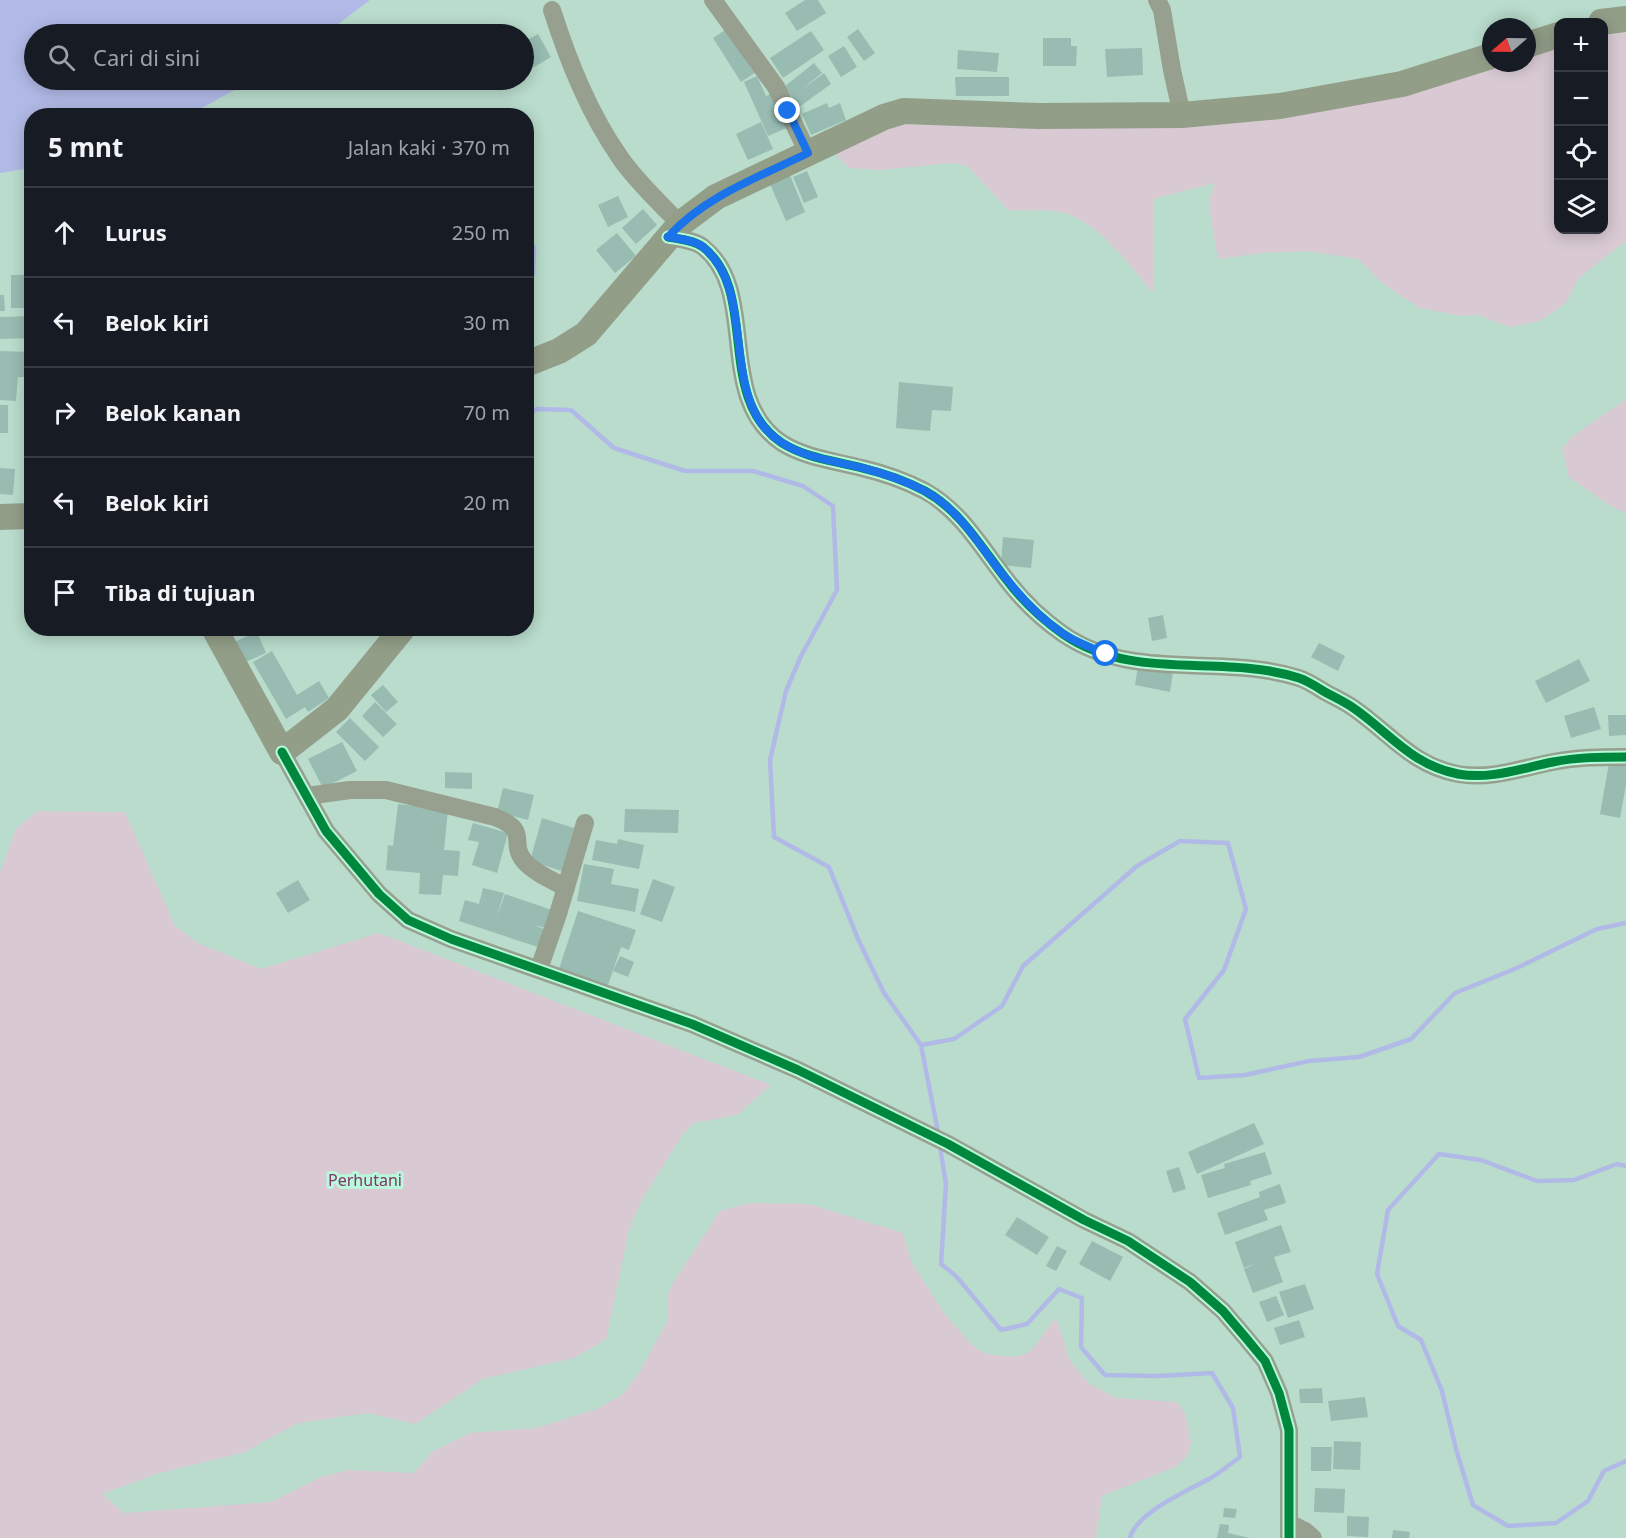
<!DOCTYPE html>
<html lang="id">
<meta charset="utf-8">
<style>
:root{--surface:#171b24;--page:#242831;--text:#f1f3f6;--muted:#9ea1a6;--line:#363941}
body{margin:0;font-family:"Noto Sans",sans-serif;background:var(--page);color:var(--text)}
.controls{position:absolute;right:18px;top:18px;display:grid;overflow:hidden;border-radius:12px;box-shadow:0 3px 15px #0003}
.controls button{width:54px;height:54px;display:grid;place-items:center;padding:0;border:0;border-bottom:2px solid var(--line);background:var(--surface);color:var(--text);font:30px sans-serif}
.compass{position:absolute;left:1482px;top:18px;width:54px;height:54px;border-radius:50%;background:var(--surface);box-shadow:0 3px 15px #0003;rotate:250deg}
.stop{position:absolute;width:18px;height:18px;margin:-14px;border:4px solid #1a73e8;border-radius:50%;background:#fff}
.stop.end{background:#1a73e8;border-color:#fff;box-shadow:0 2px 6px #0008}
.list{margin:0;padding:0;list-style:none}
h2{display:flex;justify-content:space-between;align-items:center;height:78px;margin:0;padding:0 24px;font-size:26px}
h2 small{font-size:20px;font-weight:400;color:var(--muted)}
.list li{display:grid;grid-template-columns:39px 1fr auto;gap:18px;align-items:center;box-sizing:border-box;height:90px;padding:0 24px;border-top:2px solid var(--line)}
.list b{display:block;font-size:22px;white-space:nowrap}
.list em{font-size:20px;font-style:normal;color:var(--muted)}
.icon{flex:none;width:33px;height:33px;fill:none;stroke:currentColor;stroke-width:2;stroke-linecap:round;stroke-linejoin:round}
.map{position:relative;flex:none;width:1626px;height:1538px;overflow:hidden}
.search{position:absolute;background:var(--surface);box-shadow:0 3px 15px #0003;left:24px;top:24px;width:510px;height:66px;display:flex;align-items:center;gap:15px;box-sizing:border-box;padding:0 21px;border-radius:33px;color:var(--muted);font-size:22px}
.panel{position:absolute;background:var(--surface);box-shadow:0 3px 15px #0003;left:24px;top:108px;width:510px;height:528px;border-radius:24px}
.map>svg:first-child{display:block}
</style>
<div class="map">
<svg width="1626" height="1538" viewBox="0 0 1626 1538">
<rect width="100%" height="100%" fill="#b9dccc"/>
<path fill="#d8c9d3" d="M1626,26V241L1580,277L1566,302L1554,312L1539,321L1511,327L1477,315L1462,316L1419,308L1381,282L1358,259L1308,251L1262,253L1218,259L1210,214V198L1215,183L1153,199V293C1130,266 1096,218 1059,212C1043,209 1025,211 1008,210L967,166L953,163L880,170L849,168L832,151L887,124L1183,122L1492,63H1527V52L1558,42V230H1604V29Z
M1626,399V514L1609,505L1569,477L1562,448L1573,436Z
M37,811L125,812L175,926L198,943L261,969L379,933L771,1085L737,1115L694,1123L683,1134L641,1201L629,1230L606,1339L574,1358L483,1379L415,1424L368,1413L298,1423L245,1452L156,1474L102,1494L124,1513L271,1502L321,1477L348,1470L414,1473L432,1452L470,1433L536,1428L597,1409L623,1394L640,1371L667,1322L668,1294L674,1281L720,1211L749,1203L809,1204L903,1233L912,1263L944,1313L973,1346L986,1354L1016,1357L1030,1352L1056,1317L1069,1359L1088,1383L1116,1398L1177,1402L1185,1413L1191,1442L1187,1457L1175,1467L1102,1496L1096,1538H0V872L16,829Z"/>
<path fill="#b1bae7" d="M0,0H370L325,34H34V80H253L189,115L32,116L31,168L0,173Z"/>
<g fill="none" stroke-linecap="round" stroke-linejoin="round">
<path stroke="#b1bae7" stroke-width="4.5" d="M200,109L204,116
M526,239L534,247L533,274L526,283
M526,415L537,409L571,410L614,448L685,471H753L803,486L833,506L837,590L801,656L786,691L770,760L774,837L829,867L858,939L884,993L921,1045L938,1132
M921,1045L954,1039L1002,1006L1023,966L1137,866L1180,841L1228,843L1246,909L1224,970L1185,1019L1199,1078L1245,1075L1309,1061L1359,1057L1411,1039L1455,993L1517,968L1597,929L1626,923
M940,1147L946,1184L941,1264L956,1276L1001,1330L1027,1324L1059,1289L1082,1298L1081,1347L1105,1375L1158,1376L1212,1373L1233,1408L1240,1457C1230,1464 1220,1473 1209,1479C1188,1490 1136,1513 1130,1538
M1626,1166L1617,1164L1574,1180L1537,1181L1481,1160L1439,1154L1388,1210L1377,1274L1398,1326L1421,1340L1442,1391L1456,1449L1473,1505L1508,1526L1556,1523L1588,1501L1604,1471L1626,1461"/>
</g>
<path fill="#98bcb2" d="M805,0H818L826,13L797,31L785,13Z
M731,26L759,70L741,82L713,38Z
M858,29L875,53L864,61L847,37Z
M811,31L824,50L783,78L770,58Z
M538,34L551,57L524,73V42Z
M1043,38H1071V46H1077L1076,66H1043Z
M844,46L857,67L841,77L828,56Z
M1142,48L1143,75L1107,77L1105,49Z
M958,50L999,53L997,72L957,69Z
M814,63L822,73L800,91L824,73L831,84L799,107L784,87Z
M757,76L766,96L776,92L791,126L768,136L744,82Z
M955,77H1009V96H956Z
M827,103L829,108L840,103L846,120L811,135L802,114Z
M761,122L773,149L748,160L736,134Z
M807,171L818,197L804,203L793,177Z
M790,175L805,212L786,221L770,184Z
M618,196L628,217L608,227L598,205Z
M643,209L657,225L636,244L622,228Z
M617,233L636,256L615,273L596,250Z
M11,275H32V308H11Z
M0,295H4L5,311H0Z
M32,316V338L0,339V317Z
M0,351L31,352L30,377H18L16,401L0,400Z
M899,382L953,387L951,411L932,410L930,431L896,428Z
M0,405H8V433H0Z
M0,468L15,469L13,495L0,494Z
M1003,537L1034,540L1031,568L1001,565Z
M1163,615L1167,638L1152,641L1148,618Z
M257,632L266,653L241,664L232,643Z
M1319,643L1345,656L1338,671L1311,657Z
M272,651L297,695L319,681L329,698L308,712L305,707L286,719L253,662Z
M1579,659L1590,681L1546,703L1535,681Z
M1138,666L1173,672L1170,692L1135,685Z
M383,685L398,702L386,712L371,695Z
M375,702L397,724L383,737L362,716Z
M1594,707L1601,729L1571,738L1564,716Z
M1608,715H1626V735L1609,736Z
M350,718L379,747L365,761L336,732Z
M342,742L357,771L323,788L308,759Z
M1609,763L1626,766V785L1620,818L1600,814Z
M445,772L472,773V789L445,788Z
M503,788L534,795L528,820L497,812Z
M398,804L448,810L444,850L460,851L458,876L443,875L441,895L419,894L420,873L386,870L388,845L393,846Z
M625,809L679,810L678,833L624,832Z
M542,818L574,828L562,871L530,861Z
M473,823L508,833L497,873L472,865L479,842L468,840Z
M618,839L644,845L639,869L592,860L596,840L617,844Z
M584,864L614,869L611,884L639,889L635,912L577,901Z
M653,879L675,887L662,922L640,914Z
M298,880L310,900L288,913L276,893Z
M483,888L504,893L496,919L505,894L552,910L546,928L534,925L544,929L538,947L459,921L465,900L479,904Z
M578,911L636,930L629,950L621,947L608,985L559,969Z
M620,956L634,962L628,977L613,971Z
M1254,1123L1264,1144L1197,1174L1188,1152Z
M1265,1152L1272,1174L1250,1181L1251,1185L1208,1198L1201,1175L1225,1168L1224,1164Z
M1179,1167L1186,1189L1173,1193L1166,1171Z
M1280,1184L1286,1203L1264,1210L1268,1220L1225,1235L1217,1213L1260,1197L1259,1192Z
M1017,1217L1049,1237L1037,1255L1005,1235Z
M1281,1225L1291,1252L1274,1257L1283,1282L1253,1293L1244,1269L1257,1263L1244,1268L1235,1242Z
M1092,1241L1123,1257L1110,1281L1079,1264Z
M1057,1246L1067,1251L1056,1271L1046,1266Z
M1305,1284L1314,1309L1288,1318L1279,1292Z
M1276,1296L1284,1315L1267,1322L1259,1302Z
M1299,1320L1305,1337L1280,1345L1274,1328Z
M1322,1388L1323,1403H1300L1299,1389Z
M1365,1397L1368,1417L1331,1421L1328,1401Z
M1334,1441L1361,1442L1360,1470L1333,1469Z
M1311,1447H1332L1331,1471H1311Z
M1315,1488L1345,1489L1344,1513L1314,1512Z
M1224,1508L1237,1509L1235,1518L1223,1517Z
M1347,1516L1369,1517L1368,1537L1347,1536Z
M1220,1524L1229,1525L1228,1533L1250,1538H1217Z
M1393,1530L1410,1532L1409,1538H1392Z"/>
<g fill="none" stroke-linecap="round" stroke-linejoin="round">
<path stroke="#97a08f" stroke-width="18" d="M713,0L776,87L808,153
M1157,0L1162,10L1172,70L1182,115
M552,10C569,63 589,113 621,159C638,183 660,203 680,224
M668,237C679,239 694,240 703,247C760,292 714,398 782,443C806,458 835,461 862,468C883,473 906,481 925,491C961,511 981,547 1006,579C1021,599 1043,620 1063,634C1134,683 1221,653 1299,678C1308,681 1317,687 1325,692C1334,697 1343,701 1352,707C1389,732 1411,765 1458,774C1490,780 1522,768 1553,762C1577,757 1602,757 1626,757
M282,752L326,831L379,894L408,920L451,939L692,1024L798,1070L948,1144L1084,1220L1128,1241L1190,1282L1223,1311L1246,1338L1265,1361L1279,1393L1289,1430V1538
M307,796L350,790H386L495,817C532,832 507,841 525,862C535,873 552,880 566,888
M539,969L558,914L585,823
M1289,1523L1305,1531L1313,1538"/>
<path stroke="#929e88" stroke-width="26" d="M1601,22L1626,19
M1527,45L1558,35
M526,364L559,351L586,334L680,224L716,197L884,117L904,111L1039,116L1182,115L1280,106L1402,84L1491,56
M0,517L32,516
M214,628L282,752L337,709L403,628"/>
<defs>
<path id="cycleway" d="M668,237C679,239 694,240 703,247C760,292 714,398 782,443C806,458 835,461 862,468C883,473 906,481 925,491C961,511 981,547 1006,579C1021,599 1043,620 1063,634C1134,683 1221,653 1299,678C1308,681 1317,687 1325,692C1334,697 1343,701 1352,707C1389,732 1411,765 1458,774C1490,780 1522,768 1553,762C1577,757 1602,757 1626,757
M282,752L326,831L379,894L408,920L451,939L692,1024L798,1070L948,1144L1084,1220L1128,1241L1190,1282L1223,1311L1246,1338L1265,1361L1279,1393L1289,1430V1538"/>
</defs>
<use href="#cycleway" stroke="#b7f9da" stroke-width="13"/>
<use href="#cycleway" stroke="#00873e" stroke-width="9"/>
</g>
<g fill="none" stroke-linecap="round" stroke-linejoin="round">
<path stroke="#1a73e8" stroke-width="8" d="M788,111L808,153C759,177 705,196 668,237C679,239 694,240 703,247C751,286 727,369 759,420C782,456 826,459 863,468C883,473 905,481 923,490C962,510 981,550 1009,582C1024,601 1045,622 1065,635C1078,643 1092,648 1106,654"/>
</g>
<g text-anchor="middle" stroke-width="6" stroke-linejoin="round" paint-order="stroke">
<g font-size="16" fill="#863368" stroke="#b7f9da">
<text x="365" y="1186">Perhutani</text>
</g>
</g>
</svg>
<div class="controls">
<button>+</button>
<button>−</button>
<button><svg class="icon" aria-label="locate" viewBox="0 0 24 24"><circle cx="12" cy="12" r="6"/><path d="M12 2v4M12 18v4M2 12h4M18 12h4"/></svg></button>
<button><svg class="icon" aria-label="layers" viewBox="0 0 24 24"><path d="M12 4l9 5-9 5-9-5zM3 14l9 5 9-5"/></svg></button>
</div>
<svg class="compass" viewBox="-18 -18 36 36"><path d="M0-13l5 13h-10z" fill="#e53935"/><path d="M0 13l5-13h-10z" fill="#9ea1a6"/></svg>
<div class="stop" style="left:1106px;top:654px"></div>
<div class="stop end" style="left:788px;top:111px"></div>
<div class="search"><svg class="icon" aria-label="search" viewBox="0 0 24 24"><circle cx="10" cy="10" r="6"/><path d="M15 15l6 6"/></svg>Cari di sini</div>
<section class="panel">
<h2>5 mnt<small>Jalan kaki · 370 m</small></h2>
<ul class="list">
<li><svg class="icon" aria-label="ahead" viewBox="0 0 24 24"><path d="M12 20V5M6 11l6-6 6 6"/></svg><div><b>Lurus</b></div><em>250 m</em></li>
<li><svg class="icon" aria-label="left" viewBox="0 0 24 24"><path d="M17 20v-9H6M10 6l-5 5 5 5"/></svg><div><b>Belok kiri</b></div><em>30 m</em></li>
<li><svg class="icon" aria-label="right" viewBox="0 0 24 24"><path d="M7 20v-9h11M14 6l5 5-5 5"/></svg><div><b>Belok kanan</b></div><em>70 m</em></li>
<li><svg class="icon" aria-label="left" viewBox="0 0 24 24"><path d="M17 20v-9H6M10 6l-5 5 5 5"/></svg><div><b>Belok kiri</b></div><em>20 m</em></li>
<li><svg class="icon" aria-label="arrive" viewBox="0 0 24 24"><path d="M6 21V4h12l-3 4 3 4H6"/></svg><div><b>Tiba di tujuan</b></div></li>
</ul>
</section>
</div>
